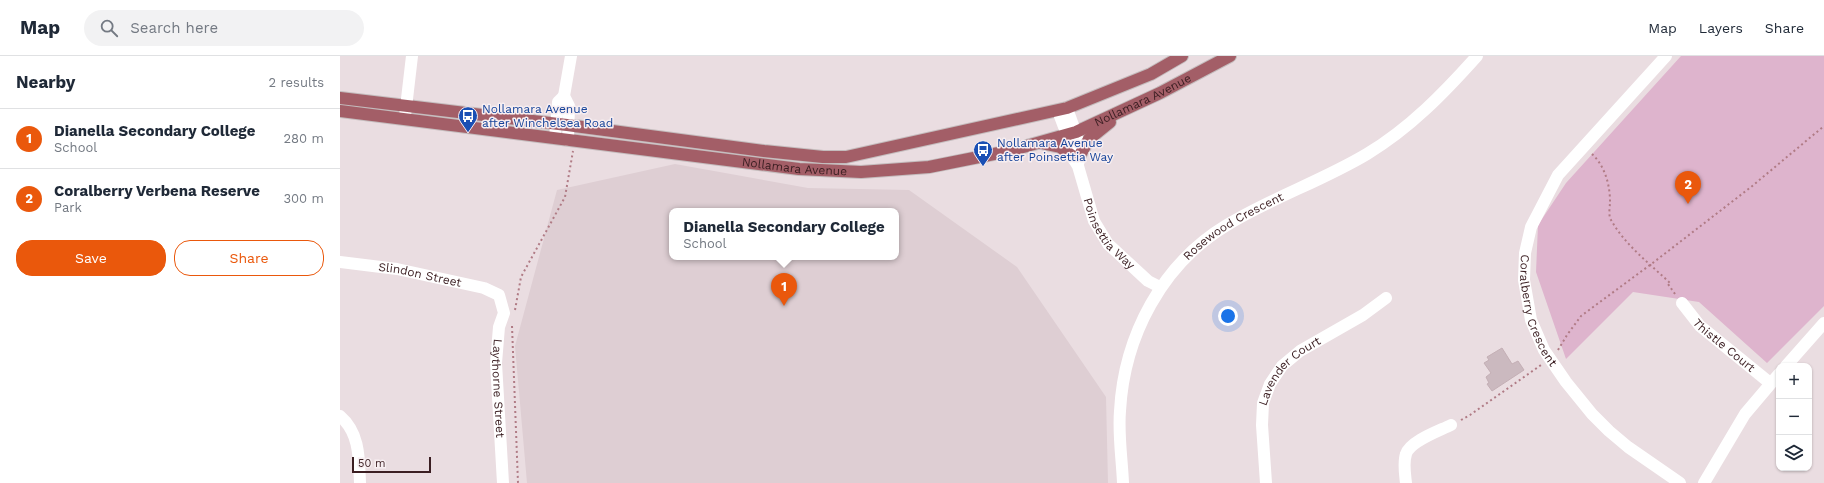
<!DOCTYPE html>
<meta charset="utf-8">
<style>
:root{--surface:#fff;--page:#f2f2f3;--text:#1f2937;--muted:#747a83;--line:#e0e1e3;--accent:#ea580c}
body{margin:0;font-family:"Work Sans",sans-serif;background:var(--page);color:var(--text)}
.controls{position:absolute;right:12px;bottom:12px;display:grid;overflow:hidden;border-radius:8px;box-shadow:0 1px 3px #0004}
.controls button{width:36px;height:36px;display:grid;place-items:center;padding:0;border:0;border-bottom:1px solid var(--line);background:var(--surface);color:var(--text);font:20px sans-serif}
.scale{position:absolute;left:12px;bottom:10px;width:79px;box-sizing:border-box;padding-left:4px;border:2px solid #3b1e22;border-top:0;font-size:11px;line-height:14px;white-space:nowrap;color:#3b1e22;-webkit-text-stroke:3px #f7eef1;paint-order:stroke}
.you{position:absolute;left:888px;top:260px;width:14px;height:14px;margin:-10px;border:3px solid #fff;border-radius:50%;background:#1a73e8;box-shadow:0 0 0 6px #1a73e833}
.badge{display:grid;place-items:center;width:26px;height:26px;border-radius:50%;background:var(--accent);color:#fff;font-size:13px;font-weight:700}
.pin{position:absolute;translate:-50% -33px;filter:drop-shadow(0 1px 2px #0008)}
.pin::after{content:'';position:absolute;top:21px;width:14px;height:12px;background:inherit;clip-path:polygon(0 0,100% 0,50% 100%)}
.popup{position:absolute;left:329px;top:152px;width:230px;height:52px;box-sizing:border-box;display:grid;place-content:center;border-radius:8px;background:var(--surface);filter:drop-shadow(0 1px 3px #0005);font-size:13px;white-space:nowrap;color:var(--muted)}
.popup b{font-size:15px;color:var(--text)}
.popup::after{content:'';position:absolute;left:50%;top:100%;margin-left:-8px;border:8px solid transparent;border-top-color:var(--surface)}
.list{margin:0;padding:0;list-style:none}
h2{display:flex;justify-content:space-between;align-items:center;height:52px;margin:0;padding:0 16px;font-size:17px}
h2 small{font-size:13px;font-weight:400;color:var(--muted)}
.list li{display:grid;grid-template-columns:26px 1fr auto;gap:12px;align-items:center;box-sizing:border-box;height:60px;padding:0 16px;border-top:1px solid var(--line)}
.list b{display:block;font-size:15px;white-space:nowrap}
.list p{margin:0;font-size:13px;white-space:nowrap;color:var(--muted)}
.list em{font-size:13px;font-style:normal;color:var(--muted)}
.actions{display:flex;gap:8px;padding:12px 16px}
.actions a{flex:1;padding:9px 0;border:1px solid var(--accent);border-radius:16px;text-align:center;font-size:14px;color:var(--accent)}
.actions .main{background:var(--accent);color:#fff}
.icon{flex:none;width:22px;height:22px;fill:none;stroke:currentColor;stroke-width:2;stroke-linecap:round;stroke-linejoin:round}
.map{position:relative;flex:none;width:1484px;height:427px;overflow:hidden}
header{display:flex;align-items:center;gap:24px;box-sizing:border-box;height:56px;padding:0 20px;background:var(--surface);border-bottom:1px solid var(--line)}
header strong{font-size:19px}
nav{display:flex;gap:22px;margin-inline-start:auto;font-size:14px}
.search{width:280px;height:36px;background:var(--page);display:flex;align-items:center;gap:10px;box-sizing:border-box;padding:0 14px;border-radius:22px;color:var(--muted);font-size:15px}
main{display:flex}
aside{flex:1;background:var(--surface)}
.map>svg:first-child{display:block}
</style>
<header>
<strong>Map</strong>
<div class="search"><svg class="icon" aria-label="search" viewBox="0 0 24 24"><circle cx="10" cy="10" r="6"/><path d="M15 15l6 6"/></svg>Search here</div>
<nav><a>Map</a><a>Layers</a><a>Share</a></nav>
</header>
<main>
<aside>
<h2>Nearby<small>2 results</small></h2>
<ul class="list">
<li><span class="badge">1</span><div><b>Dianella Secondary College</b><p>School</p></div><em>280 m</em></li>
<li><span class="badge">2</span><div><b>Coralberry Verbena Reserve</b><p>Park</p></div><em>300 m</em></li>
</ul>
<div class="actions"><a class="main">Save</a><a>Share</a></div>
</aside>
<div class="map">
<svg width="1484" height="427" viewBox="0 0 1484 427">
<rect width="100%" height="100%" fill="#eadde1"/>
<path fill="#deced3" fill-rule="evenodd" d="M335,108L468,132L569,134L677,211L766,341L768,427H187L175,290L217,134ZM332,155H556V201H332Z"/>
<path fill="#deb4cd" d="M1341,0H1484V250L1427,307L1359,246L1293,236L1226,303L1196,216L1198,169L1226,127Z"/>
<path fill="#cbb9bf" stroke="#c4afb5" d="M1162,292L1172,308L1178,305L1184,314L1152,335L1147,328L1149,327L1146,321L1151,317L1144,307L1149,304L1147,301Z"/>
<g fill="none" stroke-linecap="round" stroke-linejoin="round">
<defs>
<g id="primary">
<path d="M0,42L227,69L424,95L483,101H506L727,52L811,18L842,0"/>
<path id="s7" d="M0,55L459,113L521,116L589,111L669,95L736,76L820,37L890,0"/>
<path d="M701,87L720,91L731,99"/>
<path d="M740,99L749,83L770,66"/>
</g>
</defs>
<use href="#primary" stroke="#c4bcbd" stroke-width="14"/>
<path stroke="#b07b85" stroke-width="2" stroke-dasharray="2 3" stroke-linecap="butt" d="M1252,98C1265,110 1270,129 1270,146C1270,151 1268,159 1271,164C1285,189 1309,207 1330,227L1328,228L1335,238
M175,254L181,221L225,141L233,95
M172,270L178,427
M1218,294L1227,279L1241,260L1314,206L1411,131L1484,70
M1121,364L1130,359L1201,309"/>
<g stroke="#fff" stroke-width="12">
<path id="s1" d="M1326,0L1218,119L1191,171L1185,197L1184,224L1191,264L1204,294L1226,326L1252,358L1269,375L1288,391L1340,427"/>
<path d="M727,52C732,68 742,88 739,105"/>
<path id="s2" d="M718,55L727,79L731,99L738,110L754,165L768,188L808,225L820,231"/>
<path d="M65,60L72,0"/>
<path d="M215,82L218,46L224,40"/>
<path d="M228,84L229,50L224,40L231,0"/>
<path id="s3" d="M0,206L57,213L144,232L159,239L164,257L159,271L156,307L163,427"/>
<path id="s4" d="M1342,247L1360,270L1430,327"/>
<path d="M1446,310L1484,267"/>
<path d="M0,360C20,377 19,403 20,427"/>
<path id="s5" d="M783,427C782,403 778,378 780,355C784,280 822,208 887,169C931,142 982,125 1027,98C1070,72 1104,37 1137,0"/>
<path id="s6" d="M926,427L922,369L923,347L930,328L942,310L960,295L1023,259L1046,242"/>
<path d="M1066,427C1065,418 1063,407 1066,398C1070,385 1099,375 1111,369"/>
<path d="M1364,427L1405,358L1439,318"/>
</g>
<use href="#primary" stroke="#a35e67" stroke-width="12"/>
</g>
<defs>
<symbol id="bus-pin" viewBox="-11 -11 22 30"><path d="M0 17L-7.5 6A9.5 9.5 0 1 1 7.5 6Z" fill="#1a4fb4" stroke="#f7eef1"/><path d="M-5-6H5V4H4V6H2V4H-2V6H-4V4H-5ZM-3.5-4V0h7V-4ZM-3.5 1.2v1.5H-2V1.2ZM2 1.2v1.5H3.5V1.2Z" fill="#fff"/></symbol>
</defs>
<g fill-rule="evenodd">
<use href="#bus-pin" x="117" y="49" width="22" height="30"/>
<use href="#bus-pin" x="632" y="83" width="22" height="30"/>
</g>
<g text-anchor="middle" stroke-width="3" stroke-linejoin="round" paint-order="stroke">
<g font-size="12" fill="#3b1e22" stroke="#f7eef1">
<text dy="4" stroke="none"><textPath href="#s7" startOffset="818">Nollamara Avenue</textPath></text>
<text dy="4" stroke="none"><textPath href="#s7" startOffset="458">Nollamara Avenue</textPath></text>
<text dy="4" stroke="none"><textPath href="#s5" startOffset="300">Rosewood Crescent</textPath></text>
<text dy="4" stroke="none"><textPath href="#s2" startOffset="135">Poinsettia Way</textPath></text>
<text dy="4" stroke="none"><textPath href="#s3" startOffset="81">Slindon Street</textPath></text>
<text dy="4" stroke="none"><textPath href="#s1" startOffset="306">Coralberry Crescent</textPath></text>
<text dy="4" stroke="none"><textPath href="#s4" startOffset="60">Thistle Court</textPath></text>
<text dy="4" stroke="none"><textPath href="#s6" startOffset="123">Lavender Court</textPath></text>
<text dy="4" stroke="none"><textPath href="#s3" startOffset="258">Laythorne Street</textPath></text>
</g>
<g font-size="12" fill="#164399" stroke="#f7eef1" text-anchor="start">
<text x="142" y="57">Nollamara Avenue<tspan x="142" dy="14">after Winchelsea Road</tspan></text>
<text x="657" y="91">Nollamara Avenue<tspan x="657" dy="14">after Poinsettia Way</tspan></text>
</g>
</g>
</svg>
<div class="controls">
<button>+</button>
<button>−</button>
<button><svg class="icon" aria-label="layers" viewBox="0 0 24 24"><path d="M12 4l9 5-9 5-9-5zM3 14l9 5 9-5"/></svg></button>
</div>
<div class="scale">50 m</div>
<div class="you"></div>
<div class="pin badge" style="left:444px;top:250px">1</div>
<div class="popup"><b>Dianella Secondary College</b>School</div>
<div class="pin badge" style="left:1348px;top:148px">2</div>
</div>
</main>
